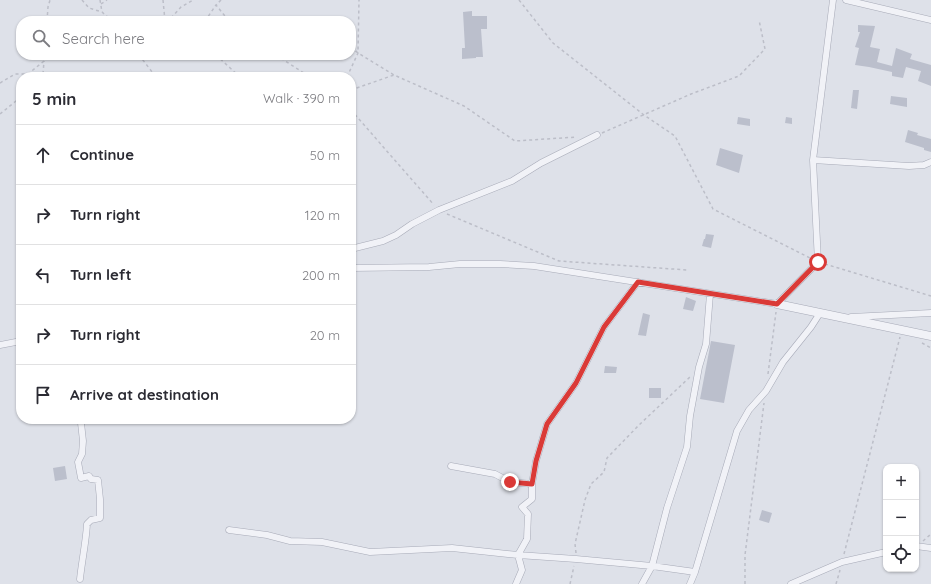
<!DOCTYPE html>
<meta charset="utf-8">
<style>
:root{--surface:#fff;--page:#f2f2f3;--text:#2b2b33;--muted:#7c7c81;--line:#e1e1e2}
body{margin:0;font-family:Quicksand,sans-serif;background:var(--page);color:var(--text)}
.controls{position:absolute;right:12px;bottom:12px;display:grid;overflow:hidden;border-radius:8px;box-shadow:0 1px 3px #0004}
.controls button{width:36px;height:36px;display:grid;place-items:center;padding:0;border:0;border-bottom:1px solid var(--line);background:var(--surface);color:var(--text);font:20px sans-serif}
.stop{position:absolute;width:12px;height:12px;margin:-9px;border:3px solid #da3a37;border-radius:50%;background:#fff}
.stop.end{background:#da3a37;border-color:#fff;box-shadow:0 1px 4px #0008}
.list{margin:0;padding:0;list-style:none}
h2{display:flex;justify-content:space-between;align-items:center;height:52px;margin:0;padding:0 16px;font-size:17px}
h2 small{font-size:13px;font-weight:400;color:var(--muted)}
.list li{display:grid;grid-template-columns:26px 1fr auto;gap:12px;align-items:center;box-sizing:border-box;height:60px;padding:0 16px;border-top:1px solid var(--line)}
.list b{display:block;font-size:15px;white-space:nowrap}
.list em{font-size:13px;font-style:normal;color:var(--muted)}
.icon{flex:none;width:22px;height:22px;fill:none;stroke:currentColor;stroke-width:2;stroke-linecap:round;stroke-linejoin:round}
.map{position:relative;flex:none;width:931px;height:584px;overflow:hidden}
.search{position:absolute;background:var(--surface);box-shadow:0 1px 3px #0004;left:16px;top:16px;width:340px;height:44px;display:flex;align-items:center;gap:10px;box-sizing:border-box;padding:0 14px;border-radius:16px;color:var(--muted);font-size:15px}
.panel{position:absolute;background:var(--surface);box-shadow:0 1px 3px #0004;left:16px;top:72px;width:340px;height:352px;border-radius:16px}
.map>svg:first-child{display:block}
</style>
<div class="map">
<svg width="931" height="584" viewBox="0 0 931 584">
<rect width="100%" height="100%" fill="#dee1e9"/>
<path fill="#bbbfcc" d="M472,11V16H487V29H481L483,57H476V58L462,59V48H465L463,12Z
M858,25L875,26L870,47L880,49L877,62L892,66L896,48L912,54L910,59L931,65V86L918,81L921,71L906,67L903,78L892,76V72L869,67L855,65L859,48L855,47L860,32H858Z
M853,90H859L857,109L851,108Z
M891,96L907,98V107L890,104Z
M738,117L750,119V126L737,124Z
M786,117L792,118V124L785,123Z
M908,130L918,133L917,135L931,139V152L924,150V148L905,142Z
M720,148L743,155L739,173L716,165Z
M706,234L714,235L711,248L702,246L704,239H705Z
M686,297L696,301L693,311L683,309Z
M643,313L650,315L646,336L638,335Z
M711,341L735,345L724,403L700,399Z
M605,366L617,367L616,373H604Z
M649,388H661V398H649Z
M65,466L67,479L55,481L53,468Z
M762,510L772,513L769,523L759,520Z"/>
<g fill="none" stroke-linecap="round" stroke-linejoin="round">
<defs>
<path id="minor" d="M846,0L931,20
M813,160L909,166L924,165L931,162
M351,249L383,241L396,235L412,224L439,210L512,181L541,163L597,135
M351,268L429,267L460,264H500L534,266L777,304L818,262L813,160L833,0
M851,317L931,313
M0,345L21,341
M451,466L495,474L510,482L532,484V499L522,507L528,514L527,539L518,555L522,570L516,584
M532,484L536,461L547,424L576,383L604,327L638,282
M229,530L267,535L290,541L322,542L370,552L452,548L518,555L576,559L652,566L695,572
M916,546L931,548
M80,579C82,560 86,542 87,524L91,520L100,518V499L98,480L91,479L89,476L81,478L78,462L82,454L83,441L81,423V419
M642,584L652,566L667,508L687,447L690,416L699,367L706,344L710,294
M690,584L695,572L737,431L749,410L766,391L783,362L811,327L820,313
M791,584L842,562L886,552"/>
<path id="tertiary" d="M777,304L931,336"/>
</defs>
<use href="#minor" stroke="#a7aab7" stroke-width="7"/>
<use href="#tertiary" stroke="#a7aab7" stroke-width="9"/>
<path stroke="#bcbec8" stroke-width="1.5" stroke-dasharray="3 3" stroke-linecap="butt" d="M82,0L89,8L102,12L112,21
M100,0L102,12
M163,0L165,21
M221,0L216,5L229,21
M519,0L553,43L644,115L675,136L713,209L810,258
M101,4L107,0
M47,21L48,7L50,0
M166,21L171,18L181,7L193,0
M205,21L216,5
M351,47L358,53L394,75L464,106L515,141L577,137
M139,55L156,77
M216,55L240,77
M276,55L310,77
M38,77L43,74L44,61
M347,77L358,53L359,0
M0,83L15,74H28L44,61L45,55
M351,90L394,75
M351,110L434,205
M0,114L21,97
M602,133L691,94L739,76L765,49L759,20
M447,214L559,261L687,270
M825,264L931,296
M922,343L931,348
M768,374L776,312
M923,541L931,534
M576,553L575,544L585,500L591,484L604,472L607,458L639,425L691,376
M844,554L900,337
M570,584L574,566
M745,584V555L764,403
M836,584L840,570"/>
<use href="#minor" stroke="#f1f2f7" stroke-width="6"/>
<use href="#tertiary" stroke="#f1f2f7" stroke-width="8"/>
</g>
<g fill="none" stroke-linecap="round" stroke-linejoin="round">
<path stroke="#da3a37" stroke-width="5" d="M510,482L532,484L536,461L547,424L576,383L604,327L638,282L777,304L818,262"/>
</g>
</svg>
<div class="controls">
<button>+</button>
<button>−</button>
<button><svg class="icon" aria-label="locate" viewBox="0 0 24 24"><circle cx="12" cy="12" r="6"/><path d="M12 2v4M12 18v4M2 12h4M18 12h4"/></svg></button>
</div>
<div class="stop" style="left:818px;top:262px"></div>
<div class="stop end" style="left:510px;top:482px"></div>
<div class="search"><svg class="icon" aria-label="search" viewBox="0 0 24 24"><circle cx="10" cy="10" r="6"/><path d="M15 15l6 6"/></svg>Search here</div>
<section class="panel">
<h2>5 min<small>Walk · 390 m</small></h2>
<ul class="list">
<li><svg class="icon" aria-label="ahead" viewBox="0 0 24 24"><path d="M12 20V5M6 11l6-6 6 6"/></svg><div><b>Continue</b></div><em>50 m</em></li>
<li><svg class="icon" aria-label="right" viewBox="0 0 24 24"><path d="M7 20v-9h11M14 6l5 5-5 5"/></svg><div><b>Turn right</b></div><em>120 m</em></li>
<li><svg class="icon" aria-label="left" viewBox="0 0 24 24"><path d="M17 20v-9H6M10 6l-5 5 5 5"/></svg><div><b>Turn left</b></div><em>200 m</em></li>
<li><svg class="icon" aria-label="right" viewBox="0 0 24 24"><path d="M7 20v-9h11M14 6l5 5-5 5"/></svg><div><b>Turn right</b></div><em>20 m</em></li>
<li><svg class="icon" aria-label="arrive" viewBox="0 0 24 24"><path d="M6 21V4h12l-3 4 3 4H6"/></svg><div><b>Arrive at destination</b></div></li>
</ul>
</section>
</div>
